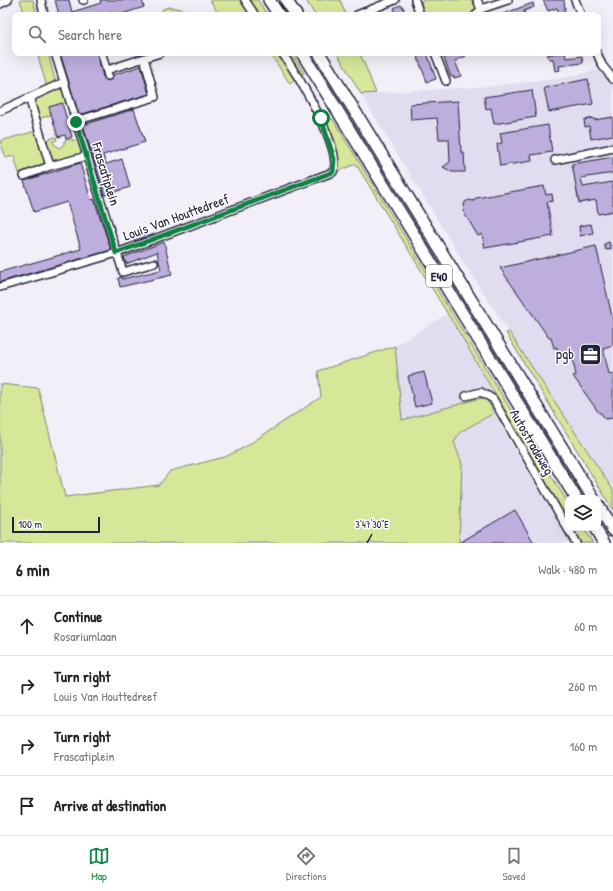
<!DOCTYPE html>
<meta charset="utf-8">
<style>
:root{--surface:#fff;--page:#f6f6f6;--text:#222;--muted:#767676;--line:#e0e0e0;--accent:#0b8043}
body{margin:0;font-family:"Patrick Hand",sans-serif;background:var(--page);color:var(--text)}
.controls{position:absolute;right:12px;bottom:12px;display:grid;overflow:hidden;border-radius:8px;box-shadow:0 4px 16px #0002}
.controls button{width:36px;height:36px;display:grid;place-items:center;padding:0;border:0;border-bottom:1px solid var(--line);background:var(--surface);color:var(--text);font:20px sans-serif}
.scale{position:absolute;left:12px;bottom:10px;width:88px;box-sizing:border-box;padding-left:4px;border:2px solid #22223b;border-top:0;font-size:11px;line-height:14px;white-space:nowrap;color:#22223b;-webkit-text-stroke:3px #fff;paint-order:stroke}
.stop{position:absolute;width:12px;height:12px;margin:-9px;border:3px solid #0b8043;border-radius:50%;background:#fff}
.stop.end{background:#0b8043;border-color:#fff;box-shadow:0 1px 4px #0008}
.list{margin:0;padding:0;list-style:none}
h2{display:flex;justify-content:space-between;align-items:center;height:52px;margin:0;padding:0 16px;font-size:17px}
h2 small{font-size:13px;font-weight:400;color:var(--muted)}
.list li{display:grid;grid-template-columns:26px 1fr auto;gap:12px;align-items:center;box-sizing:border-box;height:60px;padding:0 16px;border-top:1px solid var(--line)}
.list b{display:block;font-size:15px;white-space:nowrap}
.list p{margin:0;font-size:13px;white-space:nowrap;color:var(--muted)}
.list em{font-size:13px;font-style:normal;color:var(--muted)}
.icon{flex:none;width:22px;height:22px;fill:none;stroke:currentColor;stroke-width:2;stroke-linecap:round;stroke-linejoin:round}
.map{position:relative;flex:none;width:613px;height:543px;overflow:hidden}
.search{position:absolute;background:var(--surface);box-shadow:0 4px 16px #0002;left:12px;right:12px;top:12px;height:44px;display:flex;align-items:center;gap:10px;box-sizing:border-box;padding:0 14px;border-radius:8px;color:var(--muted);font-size:15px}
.sheet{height:292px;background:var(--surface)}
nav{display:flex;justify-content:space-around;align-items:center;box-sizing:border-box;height:56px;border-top:1px solid var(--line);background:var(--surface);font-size:11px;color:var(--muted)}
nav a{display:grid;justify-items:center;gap:2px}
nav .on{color:var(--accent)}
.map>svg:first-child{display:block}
</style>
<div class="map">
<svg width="613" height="543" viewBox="0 0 613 543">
<rect width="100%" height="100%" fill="#f2eff8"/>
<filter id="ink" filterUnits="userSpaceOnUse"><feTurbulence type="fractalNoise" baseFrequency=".025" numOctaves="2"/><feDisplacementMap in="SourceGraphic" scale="8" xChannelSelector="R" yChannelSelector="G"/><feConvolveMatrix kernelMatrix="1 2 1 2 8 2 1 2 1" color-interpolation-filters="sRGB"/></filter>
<g filter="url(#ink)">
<path fill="#e2dcf0" d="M601,69L613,85V490L462,260L361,94L493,86L564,78Z
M447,314L494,394L485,390L464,394L467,402L402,420L395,346Z
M494,413L533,480L570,543H459L462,464L454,442L460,432Z"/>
<path fill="#d6e79a" stroke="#7c846a" d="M20,0H33L37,15H25Z
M210,0H258L267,15H219Z
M306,0H340L346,15H315Z
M422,0H474L478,8L476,12L467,15H425L421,3Z
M169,7L181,9L196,15H161L163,9Z
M37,53H48L55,80L54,83L47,87Z
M270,53H291L304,73L290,84Z
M337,53H360L376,93L361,94Z
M58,88L64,91L68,102L49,107L51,115L38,119L33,104L35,98Z
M332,118L568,503V521L463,339L356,164L338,171L336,156L326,126Z
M36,131L46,164L19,173L14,156L6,158L0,141Z
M56,137L57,140L52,142L59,148L64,145V141L72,139L73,141L79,139L82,150L79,156L55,162L52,161L46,142L49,139Z
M509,332L613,490V510L506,333Z
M395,346L402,420L485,397L494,413L460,432L454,442L462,464L459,543H0V384L38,388L65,497L159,485L170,471L225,457L245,447L321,397L318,371Z
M572,528H583L593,543H581Z"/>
<path fill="#bdaede" stroke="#22223b" d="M55,0H69L72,12L101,3L100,0H142L144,7L119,15H114L113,12L103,15H59Z
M543,0H564L565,10L559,13L557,8L548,11Z
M533,3L534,7L524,11L525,15H500Z
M401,5L403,7L406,15H396L394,8Z
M60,53H97L103,77L107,81L112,79L113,75L141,66L149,94L79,115Z
M416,53H427L436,79L427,82Z
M457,53H464L466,56L455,61L461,76L454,78L453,76L451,77L444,58Z
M557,53H565L566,58L582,56L583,63L559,66L560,70L555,71L553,59H549L547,55Z
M588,79L593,104L549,112L544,88Z
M532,90L536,117L494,124L491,108L486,109L484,97Z
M458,101L461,152H464L465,172H452L443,167L450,162L449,139H439L437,118L411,120L410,104Z
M62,103L72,137L66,139L65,135L58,137L49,107Z
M134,109L145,142L103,155L106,164L122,159L130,187L105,195L83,125Z
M613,117V135L591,139L589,126L585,127L584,120L593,118L594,120Z
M548,125L552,152L531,155L532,161L500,166L497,144L502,143L500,133Z
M613,157V173L581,178L583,187L613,182V211L598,214L596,200L579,203L572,164Z
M80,163L91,200L94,199L111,250L0,282V272L81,249L67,202L34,212L24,181Z
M544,186L546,195L552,194L553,201L547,202L553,236L485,248L482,234L478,236L463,211L465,202L469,200L474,201L476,198Z
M591,224L593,233L580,236L579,226Z
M143,231L145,237L134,241L132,235Z
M164,242L172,275L120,287L118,278L122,277V279L161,270L157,252L126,264L124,257Z
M609,242L611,249L606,250L604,244Z
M596,246L613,321V345L603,348L609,374L613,373V418L605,419L601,413H599L573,376L576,375L571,352L558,354L557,347L554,348L551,338H549L500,268Z
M424,372L432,403L415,407L408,376Z
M515,510L534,543H459Z"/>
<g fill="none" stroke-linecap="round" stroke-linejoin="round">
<defs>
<path id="minor" d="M41,0L44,15
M83,0H84
M245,0L255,15
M415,0L420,15
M477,0L481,9
M575,0L581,15
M0,4L8,0
M357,15L395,0
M476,15L481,9L508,0
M55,53L123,272L154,263
M435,53L446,81
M597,53L602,65L613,79
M102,54L108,76
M107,70L160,53
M32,97L31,104L50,166L87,156
M0,111L64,82
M76,121L155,97L144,58
M555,160L613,148
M24,176L50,166
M0,287L117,253L333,172C345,151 295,71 282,53
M466,396L481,392L493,399L576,543"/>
<path id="highway" d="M269,0L279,15
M286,0L296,15
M302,53L576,498
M319,53L593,498
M598,505L613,530
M595,528L604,543"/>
</defs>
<use href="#minor" stroke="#22223b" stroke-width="10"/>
<use href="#highway" stroke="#22223b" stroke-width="14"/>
<use href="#minor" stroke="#fff" stroke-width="7"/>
<use href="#highway" stroke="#fff" stroke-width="11"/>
</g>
</g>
<g fill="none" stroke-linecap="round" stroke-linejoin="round" filter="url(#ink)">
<path stroke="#0b8043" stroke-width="5" d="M76,122L116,253L333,172L334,159L321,118"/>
</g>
<path fill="none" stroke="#22223b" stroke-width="1.5" d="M367,543L372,534"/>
<defs>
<symbol id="office-square" viewBox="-11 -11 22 22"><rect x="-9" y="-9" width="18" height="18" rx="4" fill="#22223b" stroke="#fff"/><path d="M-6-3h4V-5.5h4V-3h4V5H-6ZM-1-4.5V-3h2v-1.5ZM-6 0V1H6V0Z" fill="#fff"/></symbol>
</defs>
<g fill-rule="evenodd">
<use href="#office-square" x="578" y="342" width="25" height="25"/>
</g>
<g text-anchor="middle" stroke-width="3" stroke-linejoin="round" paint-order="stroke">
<rect fill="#fff" stroke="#646476" stroke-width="1" x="426" y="265" width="26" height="22" rx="3"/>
<g font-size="13" font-weight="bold" fill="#22223b">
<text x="439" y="281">E40</text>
</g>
<g font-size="14" fill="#22223b" stroke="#fff">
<text transform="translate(106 174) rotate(73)" y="5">Frascatiplein</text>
<text transform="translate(176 217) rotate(-20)" y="5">Louis Van Houttedreef</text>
<text transform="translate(532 442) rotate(60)" y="5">Autostradeweg</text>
</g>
<g font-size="14" fill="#22223b" stroke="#fff" text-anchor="end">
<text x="574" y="359">pgb</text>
</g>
</g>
<g font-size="10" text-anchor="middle" fill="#22223b" stroke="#fff" stroke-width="3" stroke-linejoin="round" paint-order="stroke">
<text x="372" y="528">3°47'30"E</text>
</g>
</svg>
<div class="controls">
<button><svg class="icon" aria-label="layers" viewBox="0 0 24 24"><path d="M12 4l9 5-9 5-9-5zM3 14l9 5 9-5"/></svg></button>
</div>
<div class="scale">100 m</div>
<div class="stop" style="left:321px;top:118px"></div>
<div class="stop end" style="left:76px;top:122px"></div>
<div class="search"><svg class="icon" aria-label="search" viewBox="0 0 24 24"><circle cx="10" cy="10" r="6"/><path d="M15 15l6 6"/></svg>Search here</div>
</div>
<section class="sheet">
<h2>6 min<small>Walk · 480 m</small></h2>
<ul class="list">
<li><svg class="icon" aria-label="ahead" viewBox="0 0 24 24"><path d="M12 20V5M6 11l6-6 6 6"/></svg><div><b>Continue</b><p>Rosariumlaan</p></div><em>60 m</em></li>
<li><svg class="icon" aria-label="right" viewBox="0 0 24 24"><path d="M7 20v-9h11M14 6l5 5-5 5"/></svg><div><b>Turn right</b><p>Louis Van Houttedreef</p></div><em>260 m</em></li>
<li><svg class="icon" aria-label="right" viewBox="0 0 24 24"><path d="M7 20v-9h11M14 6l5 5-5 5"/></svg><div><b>Turn right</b><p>Frascatiplein</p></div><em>160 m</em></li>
<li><svg class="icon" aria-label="arrive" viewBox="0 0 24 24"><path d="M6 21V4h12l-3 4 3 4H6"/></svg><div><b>Arrive at destination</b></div></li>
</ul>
</section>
<nav>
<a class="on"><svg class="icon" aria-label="map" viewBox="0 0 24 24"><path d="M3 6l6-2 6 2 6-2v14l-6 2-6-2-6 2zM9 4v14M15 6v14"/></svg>Map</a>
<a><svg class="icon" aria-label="directions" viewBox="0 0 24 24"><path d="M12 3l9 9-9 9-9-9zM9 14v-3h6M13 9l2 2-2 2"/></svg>Directions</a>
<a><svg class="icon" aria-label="saved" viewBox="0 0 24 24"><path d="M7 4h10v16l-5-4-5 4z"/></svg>Saved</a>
</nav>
